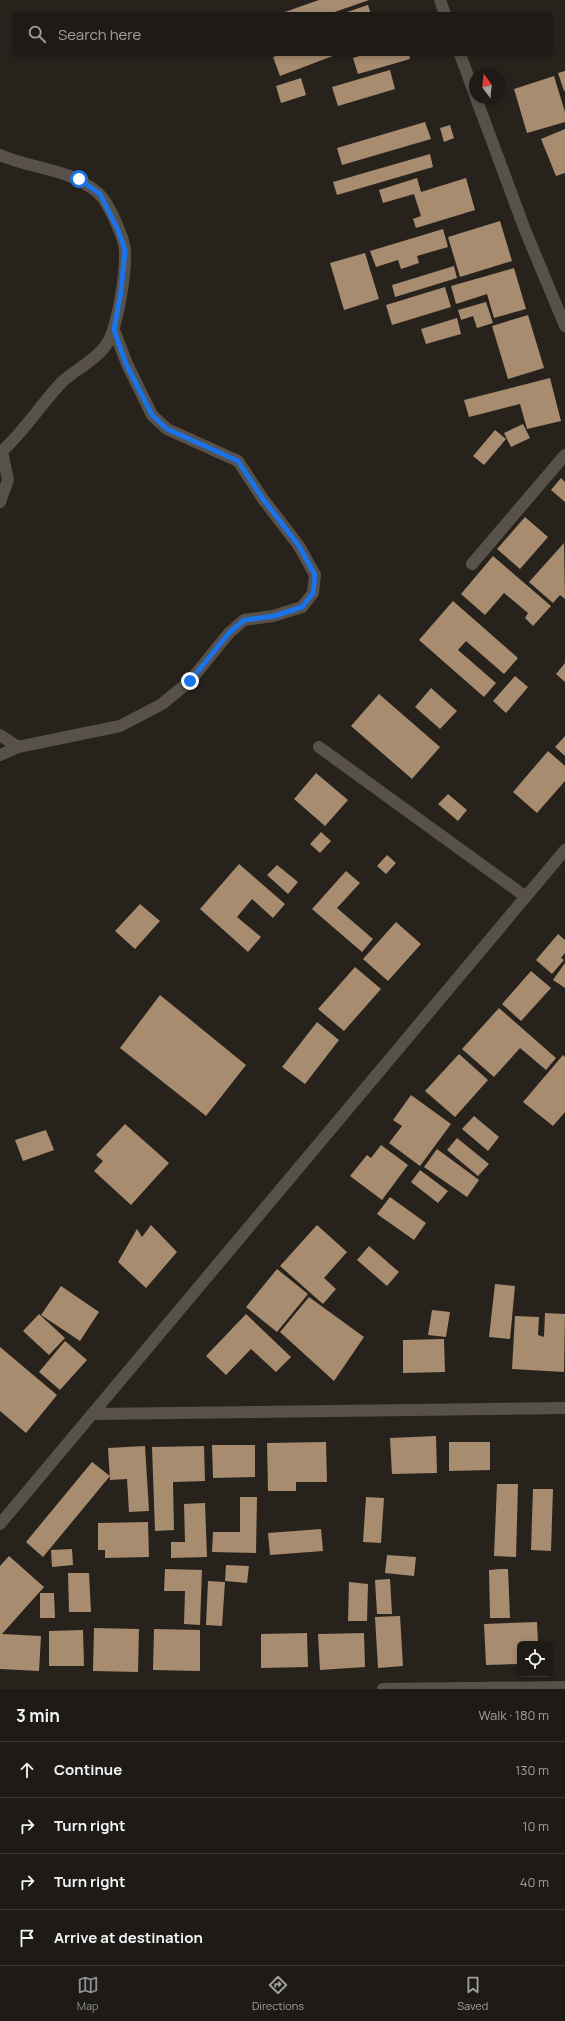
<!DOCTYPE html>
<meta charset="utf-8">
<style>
:root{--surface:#1e1a15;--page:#2b2722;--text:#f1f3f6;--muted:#a1a1a0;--line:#3c3834;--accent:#8c9099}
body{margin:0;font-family:Manrope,sans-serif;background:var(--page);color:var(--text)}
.controls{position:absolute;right:12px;bottom:12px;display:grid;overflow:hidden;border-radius:6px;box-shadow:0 2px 6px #0003}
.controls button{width:36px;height:36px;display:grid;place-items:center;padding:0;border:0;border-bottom:1px solid var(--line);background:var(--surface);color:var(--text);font:20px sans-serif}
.compass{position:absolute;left:469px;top:68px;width:36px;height:36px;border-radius:50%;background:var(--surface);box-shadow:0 2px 6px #0003;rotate:345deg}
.stop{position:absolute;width:12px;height:12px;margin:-9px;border:3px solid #1a73e8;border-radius:50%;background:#fff}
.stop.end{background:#1a73e8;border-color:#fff;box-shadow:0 1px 4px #0008}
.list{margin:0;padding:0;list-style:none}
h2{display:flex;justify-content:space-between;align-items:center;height:52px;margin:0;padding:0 16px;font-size:17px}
h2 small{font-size:13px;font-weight:400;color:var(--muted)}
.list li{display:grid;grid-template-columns:26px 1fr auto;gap:12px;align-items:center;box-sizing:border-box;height:56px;padding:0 16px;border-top:1px solid var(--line)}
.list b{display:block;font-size:15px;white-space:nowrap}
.list em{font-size:13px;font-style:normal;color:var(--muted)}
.icon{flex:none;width:22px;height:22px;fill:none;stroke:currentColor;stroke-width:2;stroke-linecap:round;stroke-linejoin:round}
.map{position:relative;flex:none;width:565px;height:1689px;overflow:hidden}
.search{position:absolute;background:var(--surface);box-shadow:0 2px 6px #0003;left:12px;right:12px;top:12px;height:44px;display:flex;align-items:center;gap:10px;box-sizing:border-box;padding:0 14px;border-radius:6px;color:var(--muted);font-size:15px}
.sheet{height:276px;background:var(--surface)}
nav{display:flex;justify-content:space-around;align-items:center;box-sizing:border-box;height:56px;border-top:1px solid var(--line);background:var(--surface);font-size:11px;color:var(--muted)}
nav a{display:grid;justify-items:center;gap:2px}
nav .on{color:var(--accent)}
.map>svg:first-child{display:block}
</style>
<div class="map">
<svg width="565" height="1689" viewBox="0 0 565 1689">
<rect width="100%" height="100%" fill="#28221c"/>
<path fill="#a78c70" d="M319,0H369L329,14H279Z
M368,5L371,14H341Z
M282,54H338L280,76L273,57Z
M366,54H409L410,59L358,74L353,58Z
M390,70L395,89L338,106L332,87Z
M565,71V91H564L558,73Z
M554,76L565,112V122L527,133L514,89Z
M301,78L306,95L281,103L276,86Z
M425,122L431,139L342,165L337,148Z
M450,125L454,138L444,142L440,128Z
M565,129V173L556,176L541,139Z
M430,154L433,167L337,195L333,182Z
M417,178L421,192L466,178L475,210L416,228L413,219L421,216L414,194L383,203L379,190Z
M500,221L512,261L460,277L448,237Z
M443,229L448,247L417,256L419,263L401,269L398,260L376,267L370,251Z
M365,253L379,299L344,310L330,263Z
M454,266L457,278L395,297L392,285Z
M514,268L526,309L494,318L487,294L456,304L451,286Z
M445,287L451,307L392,325L386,305Z
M486,302L493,323L477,328L473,316L461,320L458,310Z
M528,315L544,368L508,379L492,326Z
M457,318L461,334L426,344L421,329Z
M550,378L561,421L527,429L520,404L469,417L464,400Z
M523,424L530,438L511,447L504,433Z
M495,430L506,439L484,465L473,456Z
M561,478L565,482V502L551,490Z
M525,517L548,537L520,569L497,549Z
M564,543L565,599L560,595L553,603L529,582Z
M493,556L551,606L533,626L525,618L528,613L504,593L485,615L461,594Z
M453,601L518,658L504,674L466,641L458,650L496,683L484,697L419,640Z
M565,663V682L556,674Z
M515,676L528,687L506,713L493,701Z
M431,688L457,711L440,729L415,707Z
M379,694L440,747L412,779L351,726Z
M565,736V756L555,747Z
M548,751L565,766V781L537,813L513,792Z
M316,773L348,800L325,826L294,799Z
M448,794L467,810L458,821L438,804Z
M321,832L331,841L320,853L310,844Z
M387,855L396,863L386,874L377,866Z
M239,864L285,904L273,918L252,899L237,917L261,937L248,952L200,909Z
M277,865L298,882L288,894L267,875Z
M346,871L360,883L337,908L373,939L362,952L312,909Z
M140,904L160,921L135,949L115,931Z
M396,922L421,944L388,981L363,959Z
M558,934L565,940V953L561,958L564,960L552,974L536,960Z
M565,963V988L553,980Z
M355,967L381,989L344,1031L318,1009Z
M531,971L551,988L521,1021L502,1004Z
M160,995L246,1065L206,1116L120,1048Z
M499,1008L556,1058L546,1070L520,1048L494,1077L462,1049Z
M317,1022L339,1040L305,1084L282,1067Z
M459,1054L488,1080L455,1117L425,1091Z
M563,1055L565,1057V1112L553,1126L523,1102Z
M411,1095L451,1124L420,1166L389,1143L402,1126L393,1120Z
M474,1116L499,1137L488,1151L462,1129Z
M125,1124L169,1163L131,1205L94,1171L103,1161L96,1155Z
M46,1130L54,1150L23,1161L15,1140Z
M457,1138L489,1164L478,1176L447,1150Z
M381,1145L408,1165L382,1200L350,1176L367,1155L371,1158Z
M437,1149L479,1180L467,1197L424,1167Z
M420,1170L448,1191L438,1203L411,1182Z
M390,1197L426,1223L414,1240L377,1214Z
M151,1225L177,1252L146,1288L118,1262L137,1229L142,1237Z
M317,1225L347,1252L324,1278L336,1289L323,1304L280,1266Z
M369,1246L399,1272L387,1286L357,1260Z
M277,1269L308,1294L277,1332L246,1307Z
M495,1284L515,1286L510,1339L489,1337Z
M61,1286L99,1312L80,1341L41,1315Z
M309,1297L364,1337L334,1381L280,1332Z
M432,1310L450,1312L446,1337L428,1335Z
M545,1313L565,1314L564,1372L512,1369L515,1316L539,1317L538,1335L544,1337Z
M39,1314L65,1338L49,1355L23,1331Z
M246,1314L291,1357L276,1372L251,1349L226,1375L206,1356Z
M444,1339L445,1372L403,1373V1340Z
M65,1341L87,1360L60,1390L39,1372Z
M0,1347L57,1395L26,1433L0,1411Z
M436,1436L437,1473L392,1474L390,1438Z
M326,1442L327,1482H296V1491H268L267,1443Z
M449,1442H490V1470L449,1471Z
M212,1445H255V1477L213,1478Z
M145,1446L149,1511L129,1512L127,1479L110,1480L108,1448Z
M204,1446L205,1481L173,1482L174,1530L155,1531L152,1447Z
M92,1462L110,1476L43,1557L26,1542Z
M497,1484H518L516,1557L494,1556Z
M533,1489H553L551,1551L531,1550Z
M240,1497H257L256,1553L212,1552L213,1532H240Z
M366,1497L384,1498L381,1543L363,1542Z
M205,1503L207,1557L171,1558V1542H185L184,1504Z
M148,1522L149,1557L105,1558V1550H98V1523Z
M321,1529L323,1551L270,1555L268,1533Z
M72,1549L73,1565L52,1567L51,1550Z
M387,1555L416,1557L414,1576L385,1573Z
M9,1556L44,1587L2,1634L41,1636L39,1671L0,1669V1566Z
M226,1565L249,1566L247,1583L225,1581Z
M165,1569L202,1570L200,1625L184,1624L185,1591H164Z
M500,1569H508L510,1618H490L489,1570Z
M68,1573H89L91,1612H69Z
M390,1579L392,1614H377L375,1580Z
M208,1581L225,1582L222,1626L206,1625Z
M349,1582L368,1584L367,1621H348Z
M40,1593H54L55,1618H40Z
M400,1616L403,1666L378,1668L375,1617Z
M537,1622L538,1644H520V1664L486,1665L484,1624Z
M94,1628L139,1629L138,1672L93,1671Z
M154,1629L200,1630V1671L153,1670Z
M83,1630L84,1666H49V1631Z
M307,1633L308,1667L261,1668V1634Z
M364,1633L365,1667L320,1670L318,1634Z"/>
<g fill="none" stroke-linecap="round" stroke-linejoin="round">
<path stroke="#57514a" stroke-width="12" d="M440,0L445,14
M460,54L475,95
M476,98L525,230L565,326
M0,155C34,170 67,167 98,193C108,201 124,238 125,250C126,272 118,328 106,345C97,359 75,370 62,382C40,405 24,432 0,453
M0,502L8,480L2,451
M472,564L565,455
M0,735L18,747
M319,747L526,897
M0,755L18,747L120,726L162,704L190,681L229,633L244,620L273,616L302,607L313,593L315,575L299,546L263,499L238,461L167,429L152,415L127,364L114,330
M93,1414L565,1408
M0,1524L565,850
M383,1689L565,1687"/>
</g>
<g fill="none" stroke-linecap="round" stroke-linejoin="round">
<path stroke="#1a73e8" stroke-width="5" d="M79,179L100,194L118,230L125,250L121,291L114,330L126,364L152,415L167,429L238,461L263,499L299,546L315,575L313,593L302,607L274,616L244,620L229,633L190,681"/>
</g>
</svg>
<div class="controls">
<button><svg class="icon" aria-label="locate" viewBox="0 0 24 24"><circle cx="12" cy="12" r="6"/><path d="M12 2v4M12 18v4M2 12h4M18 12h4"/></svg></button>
</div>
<svg class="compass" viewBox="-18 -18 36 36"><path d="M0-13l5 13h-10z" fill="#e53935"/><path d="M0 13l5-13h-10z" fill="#a1a1a0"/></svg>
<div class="stop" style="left:79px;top:179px"></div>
<div class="stop end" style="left:190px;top:681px"></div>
<div class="search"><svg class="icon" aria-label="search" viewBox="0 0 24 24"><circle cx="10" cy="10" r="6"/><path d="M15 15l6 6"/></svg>Search here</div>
</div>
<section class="sheet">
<h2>3 min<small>Walk · 180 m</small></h2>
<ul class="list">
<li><svg class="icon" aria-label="ahead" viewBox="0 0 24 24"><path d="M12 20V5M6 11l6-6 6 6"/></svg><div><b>Continue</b></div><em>130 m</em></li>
<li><svg class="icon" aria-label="right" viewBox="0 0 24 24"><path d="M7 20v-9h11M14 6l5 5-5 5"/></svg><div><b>Turn right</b></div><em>10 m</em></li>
<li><svg class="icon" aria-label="right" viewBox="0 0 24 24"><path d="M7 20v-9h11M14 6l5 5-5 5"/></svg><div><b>Turn right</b></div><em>40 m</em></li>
<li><svg class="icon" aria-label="arrive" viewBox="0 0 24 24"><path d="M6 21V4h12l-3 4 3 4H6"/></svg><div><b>Arrive at destination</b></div></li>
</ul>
</section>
<nav>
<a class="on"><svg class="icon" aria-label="map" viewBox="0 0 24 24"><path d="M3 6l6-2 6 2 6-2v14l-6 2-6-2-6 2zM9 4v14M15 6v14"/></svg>Map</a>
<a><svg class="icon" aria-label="directions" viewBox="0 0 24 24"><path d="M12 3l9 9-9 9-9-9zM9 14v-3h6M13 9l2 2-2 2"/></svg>Directions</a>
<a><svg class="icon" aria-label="saved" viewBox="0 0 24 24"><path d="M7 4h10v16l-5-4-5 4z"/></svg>Saved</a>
</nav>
